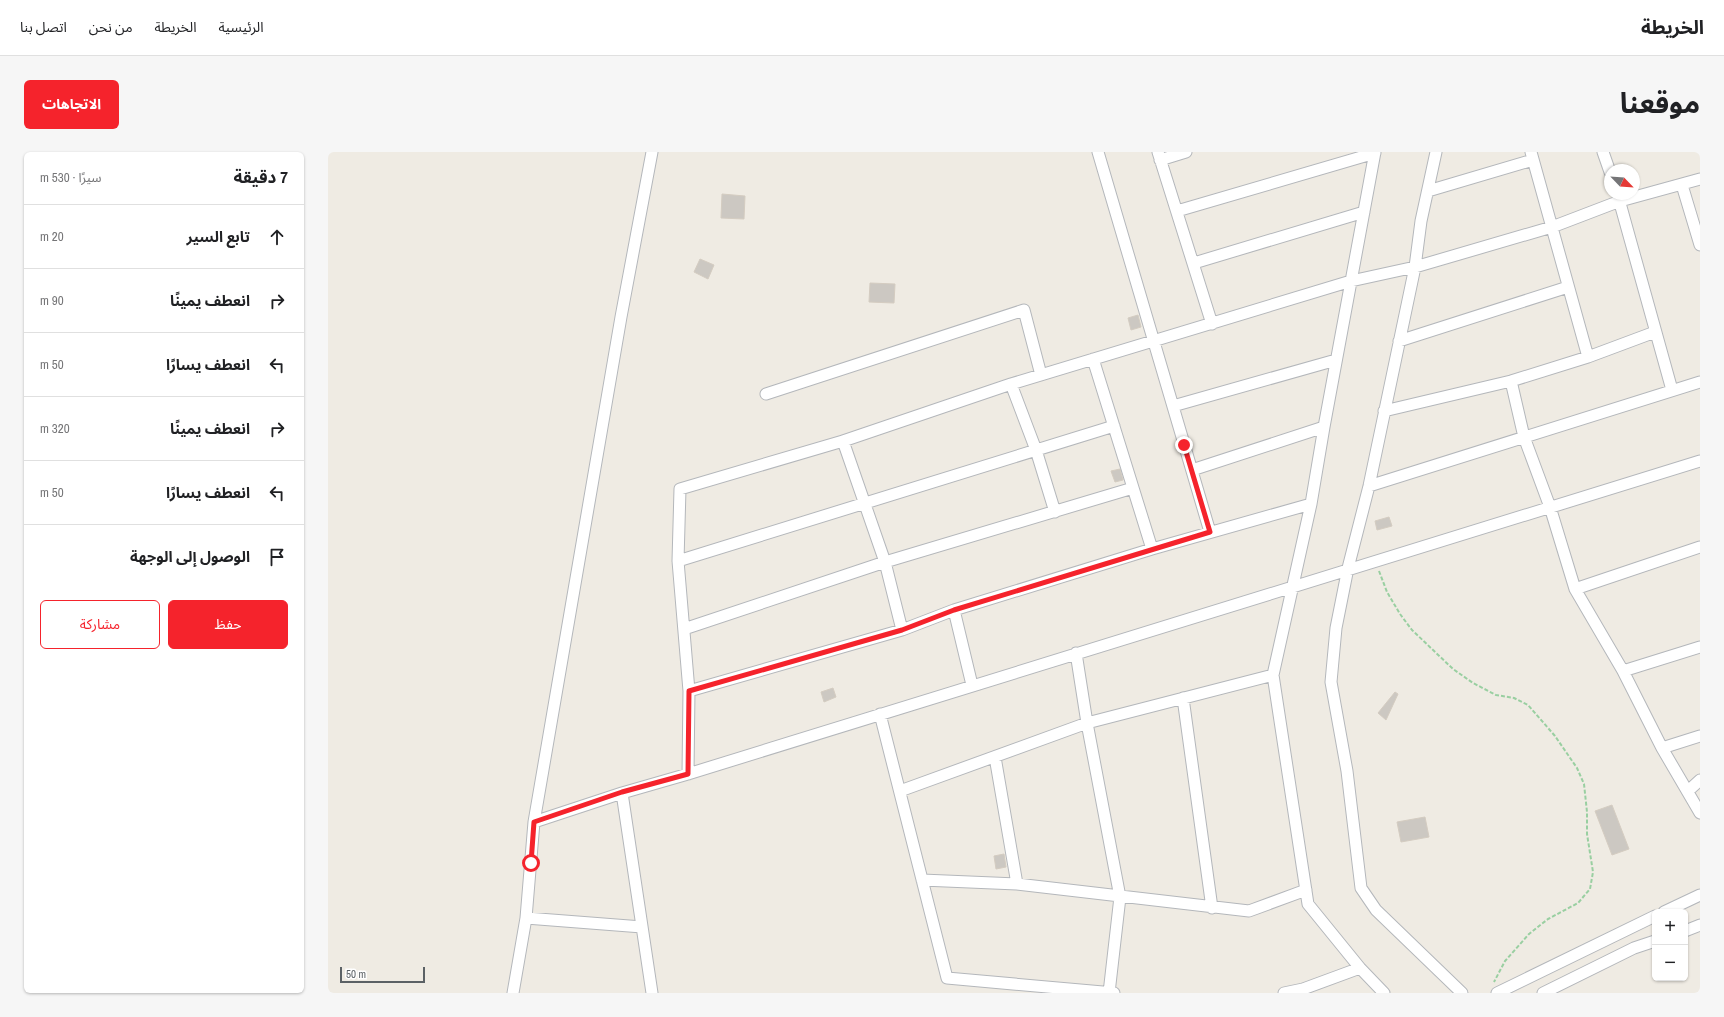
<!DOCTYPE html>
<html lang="ar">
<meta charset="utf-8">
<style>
:root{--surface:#fff;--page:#f6f6f6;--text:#202124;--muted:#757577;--line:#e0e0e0;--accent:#f5232c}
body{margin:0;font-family:"Archivo Narrow","Noto Sans Arabic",sans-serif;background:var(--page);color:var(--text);direction:rtl}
.controls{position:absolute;right:12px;bottom:12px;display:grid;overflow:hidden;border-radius:6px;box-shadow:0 1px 3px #0004}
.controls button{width:36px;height:36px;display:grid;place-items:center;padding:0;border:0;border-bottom:1px solid var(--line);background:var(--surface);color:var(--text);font:20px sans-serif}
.compass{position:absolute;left:1276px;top:12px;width:36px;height:36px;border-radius:50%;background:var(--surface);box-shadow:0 1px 3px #0004;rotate:115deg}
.scale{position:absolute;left:12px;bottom:10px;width:85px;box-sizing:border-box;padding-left:4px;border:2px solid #5b6165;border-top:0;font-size:11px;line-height:14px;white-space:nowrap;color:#5b6165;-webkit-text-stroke:3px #fff;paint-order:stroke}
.stop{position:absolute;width:12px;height:12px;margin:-9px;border:3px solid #f5232c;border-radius:50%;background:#fff}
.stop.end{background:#f5232c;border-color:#fff;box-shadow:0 1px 4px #0008}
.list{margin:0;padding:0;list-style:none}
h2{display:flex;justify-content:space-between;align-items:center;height:52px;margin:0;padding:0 16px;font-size:17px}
h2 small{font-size:13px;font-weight:400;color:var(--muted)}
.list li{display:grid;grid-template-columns:26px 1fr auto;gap:12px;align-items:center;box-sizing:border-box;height:64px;padding:0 16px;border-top:1px solid var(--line)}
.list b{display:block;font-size:15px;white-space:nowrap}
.list em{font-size:13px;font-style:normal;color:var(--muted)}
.actions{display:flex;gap:8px;padding:12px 16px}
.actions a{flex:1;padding:9px 0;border:1px solid var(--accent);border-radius:6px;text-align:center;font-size:14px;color:var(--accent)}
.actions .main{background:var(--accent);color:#fff}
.icon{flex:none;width:22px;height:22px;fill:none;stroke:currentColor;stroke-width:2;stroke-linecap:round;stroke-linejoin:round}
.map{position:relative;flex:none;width:1372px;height:841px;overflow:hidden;direction:ltr;border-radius:6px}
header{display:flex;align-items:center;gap:24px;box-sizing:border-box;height:56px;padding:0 20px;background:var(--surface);border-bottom:1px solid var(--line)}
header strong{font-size:19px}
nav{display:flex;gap:22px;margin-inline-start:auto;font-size:14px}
.intro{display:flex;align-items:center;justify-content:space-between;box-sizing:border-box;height:96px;padding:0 24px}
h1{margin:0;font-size:28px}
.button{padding:10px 18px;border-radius:6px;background:var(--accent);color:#fff;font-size:14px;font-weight:700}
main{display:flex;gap:24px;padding:0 24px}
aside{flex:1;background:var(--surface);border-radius:6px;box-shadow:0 1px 3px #0004}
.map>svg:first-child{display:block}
</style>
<header>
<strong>الخريطة</strong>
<nav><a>الرئيسية</a><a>الخريطة</a><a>من نحن</a><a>اتصل بنا</a></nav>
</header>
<div class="intro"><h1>موقعنا</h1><a class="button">الاتجاهات</a></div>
<main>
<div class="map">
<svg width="1372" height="841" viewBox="0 0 1372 841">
<rect width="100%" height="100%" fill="#efebe3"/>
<path fill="#ccc8c2" stroke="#d4ccc1" d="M394,42L417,44L416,67L393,66Z
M372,107L386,113L380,127L366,120Z
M542,131L567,132L566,151L541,150Z
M810,163L813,175L803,178L800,166Z
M792,317L795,328L787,330L783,319Z
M1061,365L1064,374L1049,378L1047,369Z
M505,536L508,545L496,550L493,540Z
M1067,540L1070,542L1058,568L1050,561Z
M1284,653L1301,697L1284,703L1267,659Z
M1097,665L1101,685L1073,690L1069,670Z
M676,702L678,715L668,717L666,704Z"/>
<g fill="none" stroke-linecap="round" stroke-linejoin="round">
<defs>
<path id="street" d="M770,0L882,380
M830,0L884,172
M1047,0L996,275L983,352L945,523L980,752L1032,816L1056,841
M1108,0L1093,69L1087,115L1041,334L1020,416L1008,476L1003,530L1019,619L1033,736L1048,758L1134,841
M1203,0L1260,205
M1275,0L1282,20
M832,8L858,0
M1354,33L1372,93
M1100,39L1205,8
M1290,44L1344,238
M849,59L1047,1
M866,111L1036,60
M1071,189L1240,135
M765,207L824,397
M1183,229L1196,285L1222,355L1247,437L1295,519L1334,596L1372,661
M683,232L708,298L727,360
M438,242L696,158L713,223
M845,254L1008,208
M1056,259L1183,229L1260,205L1327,180
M515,289L557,410L574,478
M864,318L996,275
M1041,334L1372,230
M350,409L786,274
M1247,437L1372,395
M626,458L644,533
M356,477L557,410L805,336
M748,501L759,571L792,745L781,841
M1295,519L1372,495
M361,539L574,478L626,458L824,397L983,352
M855,546L884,756
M552,562L619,826L786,841
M1334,596L1372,584
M667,605L689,732
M360,622L361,539L350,409L352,337L515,289L683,232L1023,129L1087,115L1224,75L1292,49L1372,27
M572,639L759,571L945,523
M1360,639L1372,628
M294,641L324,841
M206,670L293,165L324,0
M594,728L689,732L921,759L978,738
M1336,760L1372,743
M198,766L314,775
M1357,779L1372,773
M185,841L198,766L206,670L294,641L360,622L1372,309
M956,841L975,837L1032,816
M1169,841L1327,764
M1215,841L1306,796L1327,789"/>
</defs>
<use href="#street" stroke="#b4b7bb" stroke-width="13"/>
<path stroke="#99cfa1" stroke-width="2" stroke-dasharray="4 2" stroke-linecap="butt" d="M1051,419L1059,440L1072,462L1084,478L1125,517L1145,531L1168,543L1186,546L1200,553L1227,584L1249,616L1256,632L1259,660V682L1265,720L1262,737L1250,751L1220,767L1201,782L1177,809L1166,830"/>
<use href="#street" stroke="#fff" stroke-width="11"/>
</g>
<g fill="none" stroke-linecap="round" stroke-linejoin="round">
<path stroke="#f5232c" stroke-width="5" d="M203,711L206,670L294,640L360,622L361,539L574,478L626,458L882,380L856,293"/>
</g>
</svg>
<div class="controls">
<button>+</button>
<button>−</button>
</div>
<svg class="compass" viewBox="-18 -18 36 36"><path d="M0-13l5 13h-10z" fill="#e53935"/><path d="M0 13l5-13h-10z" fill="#757577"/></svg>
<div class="scale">50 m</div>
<div class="stop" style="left:203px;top:711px"></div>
<div class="stop end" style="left:856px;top:293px"></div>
</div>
<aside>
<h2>7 دقيقة<small>سيرًا · 530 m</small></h2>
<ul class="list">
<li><svg class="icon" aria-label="ahead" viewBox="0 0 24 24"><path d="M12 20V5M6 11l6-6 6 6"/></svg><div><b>تابع السير</b></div><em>20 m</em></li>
<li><svg class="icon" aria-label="right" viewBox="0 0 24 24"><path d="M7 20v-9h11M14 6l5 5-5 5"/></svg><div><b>انعطف يمينًا</b></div><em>90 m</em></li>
<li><svg class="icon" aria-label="left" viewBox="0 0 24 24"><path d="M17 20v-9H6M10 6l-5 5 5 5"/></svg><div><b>انعطف يسارًا</b></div><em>50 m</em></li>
<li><svg class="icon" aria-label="right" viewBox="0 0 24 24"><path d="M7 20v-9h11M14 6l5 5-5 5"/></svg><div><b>انعطف يمينًا</b></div><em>320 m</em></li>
<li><svg class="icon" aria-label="left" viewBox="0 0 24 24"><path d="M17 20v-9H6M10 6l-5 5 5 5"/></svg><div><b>انعطف يسارًا</b></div><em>50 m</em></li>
<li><svg class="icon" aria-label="arrive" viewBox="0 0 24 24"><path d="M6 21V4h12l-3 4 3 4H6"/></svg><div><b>الوصول إلى الوجهة</b></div></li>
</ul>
<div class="actions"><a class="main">حفظ</a><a>مشاركة</a></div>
</aside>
</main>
